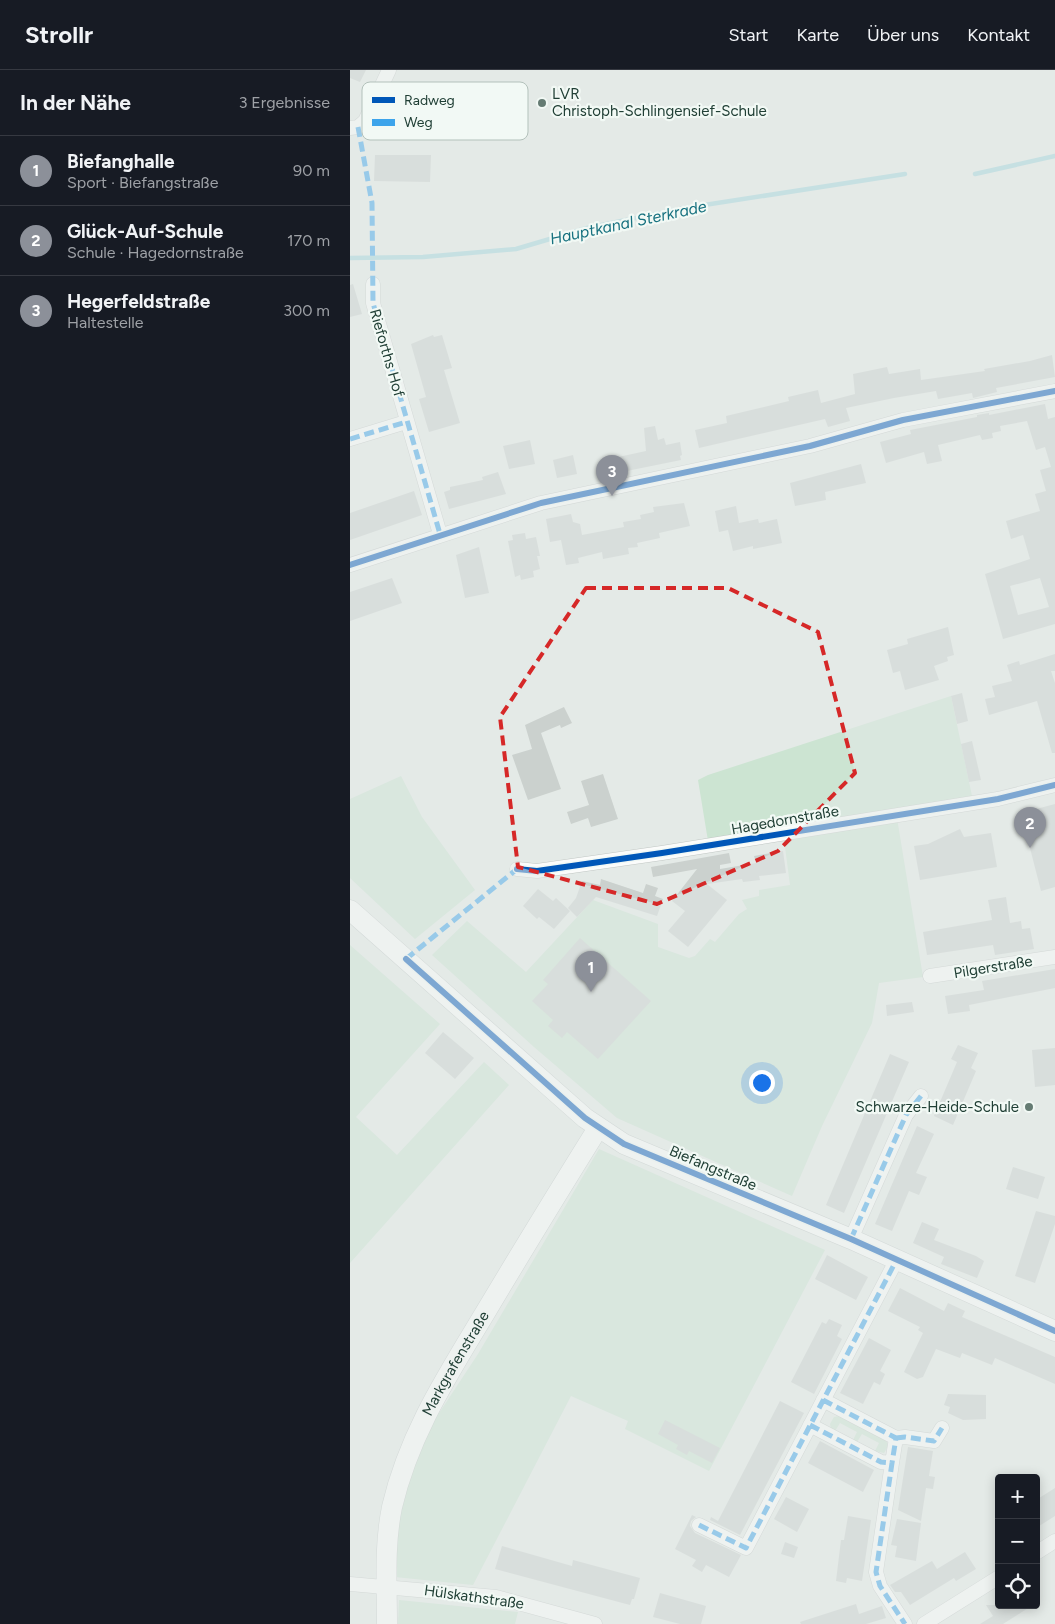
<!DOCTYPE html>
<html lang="de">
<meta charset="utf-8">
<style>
:root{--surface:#171b24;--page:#20242c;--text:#f1f3f6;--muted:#9ea1a6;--line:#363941;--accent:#8c9099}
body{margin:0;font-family:Figtree,sans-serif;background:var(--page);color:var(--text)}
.controls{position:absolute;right:15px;bottom:15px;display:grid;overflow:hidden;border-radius:5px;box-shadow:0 2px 12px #0003}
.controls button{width:45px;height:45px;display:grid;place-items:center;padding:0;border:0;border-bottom:1px solid var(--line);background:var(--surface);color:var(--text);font:25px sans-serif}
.you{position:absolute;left:411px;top:1012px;width:18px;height:18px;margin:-12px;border:4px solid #fff;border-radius:50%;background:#1a73e8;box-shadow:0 0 0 8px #1a73e833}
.badge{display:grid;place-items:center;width:32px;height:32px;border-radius:50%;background:var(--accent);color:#fff;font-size:16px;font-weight:700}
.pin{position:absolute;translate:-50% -41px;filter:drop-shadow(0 1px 2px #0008)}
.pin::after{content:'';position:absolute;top:26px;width:18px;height:15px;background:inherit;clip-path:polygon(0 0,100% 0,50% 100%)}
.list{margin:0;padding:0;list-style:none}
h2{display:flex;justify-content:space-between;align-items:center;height:65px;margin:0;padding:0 20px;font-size:21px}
h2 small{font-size:16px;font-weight:400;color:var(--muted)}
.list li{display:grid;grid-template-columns:32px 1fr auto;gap:15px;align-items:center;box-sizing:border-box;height:70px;padding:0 20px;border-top:1px solid var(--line)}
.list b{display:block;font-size:19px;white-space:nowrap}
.list p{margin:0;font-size:16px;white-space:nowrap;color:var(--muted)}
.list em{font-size:16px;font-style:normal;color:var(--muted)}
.icon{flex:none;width:28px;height:28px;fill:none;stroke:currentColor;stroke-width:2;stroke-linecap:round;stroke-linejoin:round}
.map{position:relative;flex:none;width:705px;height:1554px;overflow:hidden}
header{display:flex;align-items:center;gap:30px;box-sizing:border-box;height:70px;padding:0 25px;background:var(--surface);border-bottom:1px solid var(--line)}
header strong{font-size:24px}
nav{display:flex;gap:28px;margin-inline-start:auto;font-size:18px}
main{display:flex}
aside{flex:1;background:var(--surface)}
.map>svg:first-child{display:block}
</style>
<header>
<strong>Strollr</strong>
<nav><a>Start</a><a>Karte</a><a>Über uns</a><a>Kontakt</a></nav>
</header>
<main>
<aside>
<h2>In der Nähe<small>3 Ergebnisse</small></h2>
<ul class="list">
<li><span class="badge">1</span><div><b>Biefanghalle</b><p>Sport · Biefangstraße</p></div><em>90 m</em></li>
<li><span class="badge">2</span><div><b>Glück-Auf-Schule</b><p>Schule · Hagedornstraße</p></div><em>170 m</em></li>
<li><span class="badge">3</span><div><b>Hegerfeldstraße</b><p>Haltestelle</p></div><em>300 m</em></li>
</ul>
</aside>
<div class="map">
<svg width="705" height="1554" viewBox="0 0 705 1554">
<rect width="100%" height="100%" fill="#e4eae7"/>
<path fill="#cce4d2" d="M601,626L622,726L358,771L348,710L358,705Z
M51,706L72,747L125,820L65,869L0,808V729Z
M547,748L573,907L529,913L522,953L472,1056L442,1126L267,1048L184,977L82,885L117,851L176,902L243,830L308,854V877L339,888L345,886L360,869L365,872L389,844L397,839L392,830L409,826V820L440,815L434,769Z
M0,875L90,954L6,1047L47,1085L134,992L159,1015L0,1193Z
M249,1079L475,1180L359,1401L275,1359L278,1351L221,1326L123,1515L45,1507L49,1438L72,1369L128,1284Z
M489,1346L536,1370L538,1376L534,1383L525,1381L529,1373L512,1364L507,1372L503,1370L507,1362L490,1353L485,1361L481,1359L480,1354L484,1347Z
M49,1530L168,1542L165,1554H48Z"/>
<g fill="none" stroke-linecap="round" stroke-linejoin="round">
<path stroke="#a2d5db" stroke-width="4.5" d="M625,104L705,86
M0,188L73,187L166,179L237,158L335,138L555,104"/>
</g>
<path fill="#cbd1ce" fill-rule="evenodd" d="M0,0H16L10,12L0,8Z
M25,85H81L80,112L24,111Z
M3,214L12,244L0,247V215Z
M83,265L84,267L92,265L102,298L94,300L110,353L79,362L69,329L76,327L61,274Z
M702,285L705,307L646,318L647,322L623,328L622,323L588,329L586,321L544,328L496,338L500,351L478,357L475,349L349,378L345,360L377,353L376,346L439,331L438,327L468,320L471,333L505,324L503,304L537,297L539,304L570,299L571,310L635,301L634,299L680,291Z
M695,334L698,349L705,347V554L653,569L635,504L680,489L673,465L661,469L656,451L690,441L685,424L696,421L690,400L701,397L695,377L686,380L677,351L650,356L651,361L642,363L643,368L632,370L630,365L588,375L592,391L577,394L574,382L536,393L530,372L561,364L560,360L627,347V345L639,343V345ZM690,508L699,537L668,545L660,516Z
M305,356L308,370L314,368L316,375L330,372L332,385L330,386L331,390L262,404L259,389L296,381L294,358Z
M180,370L185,394L159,399L153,376Z
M223,385L227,404L207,408L203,390Z
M511,394L516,413L475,422L476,430L445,436L440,413Z
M148,402L156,424L99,439L94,422L100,420V417L133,410L132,407Z
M64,421L72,445L0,470V443Z
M334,433L340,456L309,463L310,468L287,473L288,477L278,478L279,484L253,489L252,482L228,488L229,493L216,495L211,470L200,472L196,449L221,444L223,452L230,454L232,465L274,457L273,452L291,449L290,445L304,442L303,437Z
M386,436L389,453L408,449L409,453L427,449L432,473L403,479V476L383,481L378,460L369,462L365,441Z
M175,463L176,469L186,467L190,486H187L190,499L183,501L184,507L171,510L170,505L165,507L158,471L163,470L162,465Z
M129,477L139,523L115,528L106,485Z
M42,508L52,533L0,551V522Z
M598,557L604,585L597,587L598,591L584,596L589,610L555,620L550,601L543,603L537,580L558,574L557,569Z
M705,584V601H701L705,613V683H702L687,631L639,645L635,629L645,627L642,616L662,611L657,595L669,591L670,595Z
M612,623L618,651L607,654L601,626Z
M214,637L222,653L211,658L210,655L191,663L211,719L178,730L162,685L182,679L175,655Z
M622,671L631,710L619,712L611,674Z
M253,704L268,749L241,757L238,748L221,754L217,742L239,735L231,711Z
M705,734V817L691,821L671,743Z
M610,759L614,767L641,763L647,797L570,810L564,776L578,774Z
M433,781L436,803L409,806L410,810L393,812L392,809L357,814L377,830L338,877L318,861L335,841L322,831L347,799L303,807L301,797L379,783L381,793L370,795V799L406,793L404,786Z
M251,809L293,823L296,814L308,818L305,826L313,829L307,846L246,827L227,847L218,838L226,828L232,811L250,815Z
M188,819L203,831L206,828L220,841L204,859L189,847L187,849L173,836Z
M656,827L660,853L671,851L672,859L680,858L684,879L645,885L643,875L577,885L573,862L642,850L638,830Z
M230,868L301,931L248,989L217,962L212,968L198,956L203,950L182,931L198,914L193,910Z
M705,899V918L619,935L620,941L598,944L595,926L634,920L632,911Z
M562,932L564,942L537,946L536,935Z
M93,962L124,988L105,1009L75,983Z
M608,975L628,983L621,998L626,1001L603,1055L584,1046L607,992L601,989Z
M705,978V1015L685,1017L682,980Z
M540,984L559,992L494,1143L476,1135Z
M567,1056L584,1064L566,1103L577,1107L569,1125L559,1121L542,1161L525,1154Z
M663,1097L695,1107L688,1129L656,1119Z
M686,1141L705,1146V1154L685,1213L665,1206Z
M572,1152L589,1159L584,1170L626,1186L634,1191L627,1208L591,1194L594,1187L563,1173Z
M477,1185L518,1207L506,1230L465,1209Z
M550,1218L594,1241L598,1233L615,1241L612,1247L705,1287V1314L645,1288L642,1295L612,1283L610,1288L586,1279L573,1307L567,1309L554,1302L573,1263L568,1260L570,1257L538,1241Z
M479,1249L492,1255L487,1266L492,1269L464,1324L441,1312L472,1252L476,1254Z
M519,1268L541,1280L530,1301L535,1304L530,1315L524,1312L513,1334L490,1323Z
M598,1324L636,1325V1349L613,1350L598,1343L600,1337L594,1335Z
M430,1331L454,1343L390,1465L360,1450L361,1447L368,1451Z
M315,1350L370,1378L362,1393L339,1381L337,1385L326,1379L328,1375L308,1364Z
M470,1371L524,1400L513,1422L458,1393Z
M558,1377L583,1381L579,1406L585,1407L583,1419L576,1418L571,1451L548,1440Z
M705,1418V1446L686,1458V1430Z
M436,1427L459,1439L447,1462L424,1449Z
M342,1445L346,1447L341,1451L340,1456L345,1463L391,1485L379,1507L356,1495L352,1502L342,1496L346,1490L325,1479Z
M498,1446L521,1450L512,1511L497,1508L496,1513L486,1511L491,1470H494Z
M547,1449L571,1453L566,1491L545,1487L547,1476L541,1475Z
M435,1472L448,1477L444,1488L431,1484Z
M152,1476L222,1496L223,1490L290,1508L284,1529H282L280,1535L145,1499Z
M615,1482L626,1499L606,1511L604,1508L560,1535L551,1522H545L540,1515L582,1491L587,1499Z
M310,1523L356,1536L351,1554H330L303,1547Z
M506,1534L509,1544L532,1536L536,1548L516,1554H451L450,1552Z
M636,1535H683L653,1554H630L643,1546Z"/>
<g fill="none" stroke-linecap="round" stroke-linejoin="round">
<defs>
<path id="minor" d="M0,58L8,57L15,51L39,0
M23,214V233L90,464
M0,369L56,352
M0,495L191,433L460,376L553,350L705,321
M167,799L187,801L312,783L648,729L705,715
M580,906L705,887
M501,1169L556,1045L571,1026
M473,1330L546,1368L542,1393
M460,1355L531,1392L542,1393L526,1502L530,1516L555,1554
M546,1368L555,1367L584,1371L592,1358
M349,1455L396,1478L547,1189
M686,1483L705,1471
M0,1514L146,1527L245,1554
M574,1554L649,1507"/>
<g id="secondary">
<path d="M0,840L235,1048L274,1074L501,1169L705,1261"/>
<path id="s1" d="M37,1554C37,1515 34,1476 42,1437C59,1364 97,1306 135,1243C172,1181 210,1119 248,1058"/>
</g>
</defs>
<use href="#minor" stroke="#c1c7c4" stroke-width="15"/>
<use href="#secondary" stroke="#bfc7c4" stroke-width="21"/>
<use href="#minor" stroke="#fbfcfb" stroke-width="14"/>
<use href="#secondary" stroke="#fbfcfb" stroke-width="20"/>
<path stroke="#3da4eb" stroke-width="5" stroke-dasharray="10 5" stroke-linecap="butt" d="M8,57L22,133L23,233L90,464
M0,369L56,352
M56,889L167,799
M501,1169L556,1045L571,1026
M473,1330L546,1368L542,1393
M460,1355L531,1392L542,1393L526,1502L530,1516L555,1554
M546,1368L555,1367L584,1371L592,1358
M349,1455L396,1478L547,1189"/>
<defs>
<path id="cycleway" d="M0,495L191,433L460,376L553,350L705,321
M167,799L187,801L312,783L648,729L705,715
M56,889L235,1048L274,1074L501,1169L705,1261"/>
</defs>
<use href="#cycleway" stroke="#f2f9f5" stroke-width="9"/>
<use href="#cycleway" stroke="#0057b8" stroke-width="6"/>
</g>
<path d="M0 0H705V1554H0ZM236,518H378L468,562L505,703L428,781L307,834L168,797L150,647Z" fill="#e4eae7" fill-opacity=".55" fill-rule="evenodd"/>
<path fill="none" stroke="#d62828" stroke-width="4" stroke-dasharray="10 6" stroke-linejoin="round" d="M236,518H378L468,562L505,703L428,781L307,834L168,797L150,647Z"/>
<g fill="#657b73" stroke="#f2f9f5" stroke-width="2">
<circle cx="192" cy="33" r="5"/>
<circle cx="679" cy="1037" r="5"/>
</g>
<g text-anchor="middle" stroke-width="4.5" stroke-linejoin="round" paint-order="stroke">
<g font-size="15" fill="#203f35" stroke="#f2f9f5" text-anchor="start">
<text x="202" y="29">LVR<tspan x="202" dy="17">Christoph-Schlingensief-Schule</tspan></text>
<text x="669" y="1042" text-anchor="end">Schwarze-Heide-Schule</text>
</g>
<g font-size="15" fill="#203f35" stroke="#f2f9f5">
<text transform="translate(37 283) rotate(74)" y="5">Rieforths Hof</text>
<text transform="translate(435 750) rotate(-10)" y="5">Hagedornstraße</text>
<text transform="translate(643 897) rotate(-9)" y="5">Pilgerstraße</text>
<text transform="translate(363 1098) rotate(23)" y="5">Biefangstraße</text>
<text dy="5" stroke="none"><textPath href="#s1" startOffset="275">Markgrafenstraße</textPath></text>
<text transform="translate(124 1527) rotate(8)" y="5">Hülskathstraße</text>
</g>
<g font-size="16" font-style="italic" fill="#16717f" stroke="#f2f9f5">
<text transform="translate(278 152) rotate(-12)" y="6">Hauptkanal Sterkrade</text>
</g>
</g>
<rect x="12" y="12" width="166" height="58" rx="8" fill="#f2f9f5" stroke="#b3c1bb" stroke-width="1"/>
<rect x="22" y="27" width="23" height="6" fill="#0057b8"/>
<rect x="22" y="49" width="23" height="7" fill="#3da4eb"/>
<g font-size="14" fill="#203f35">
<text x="54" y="35">Radweg</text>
<text x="54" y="57">Weg</text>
</g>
</svg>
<div class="controls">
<button>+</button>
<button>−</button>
<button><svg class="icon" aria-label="locate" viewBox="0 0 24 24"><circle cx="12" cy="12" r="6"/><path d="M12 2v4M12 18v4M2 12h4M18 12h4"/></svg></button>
</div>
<div class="you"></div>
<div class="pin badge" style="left:241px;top:922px">1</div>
<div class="pin badge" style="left:680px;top:778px">2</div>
<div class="pin badge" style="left:262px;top:426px">3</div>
</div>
</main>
